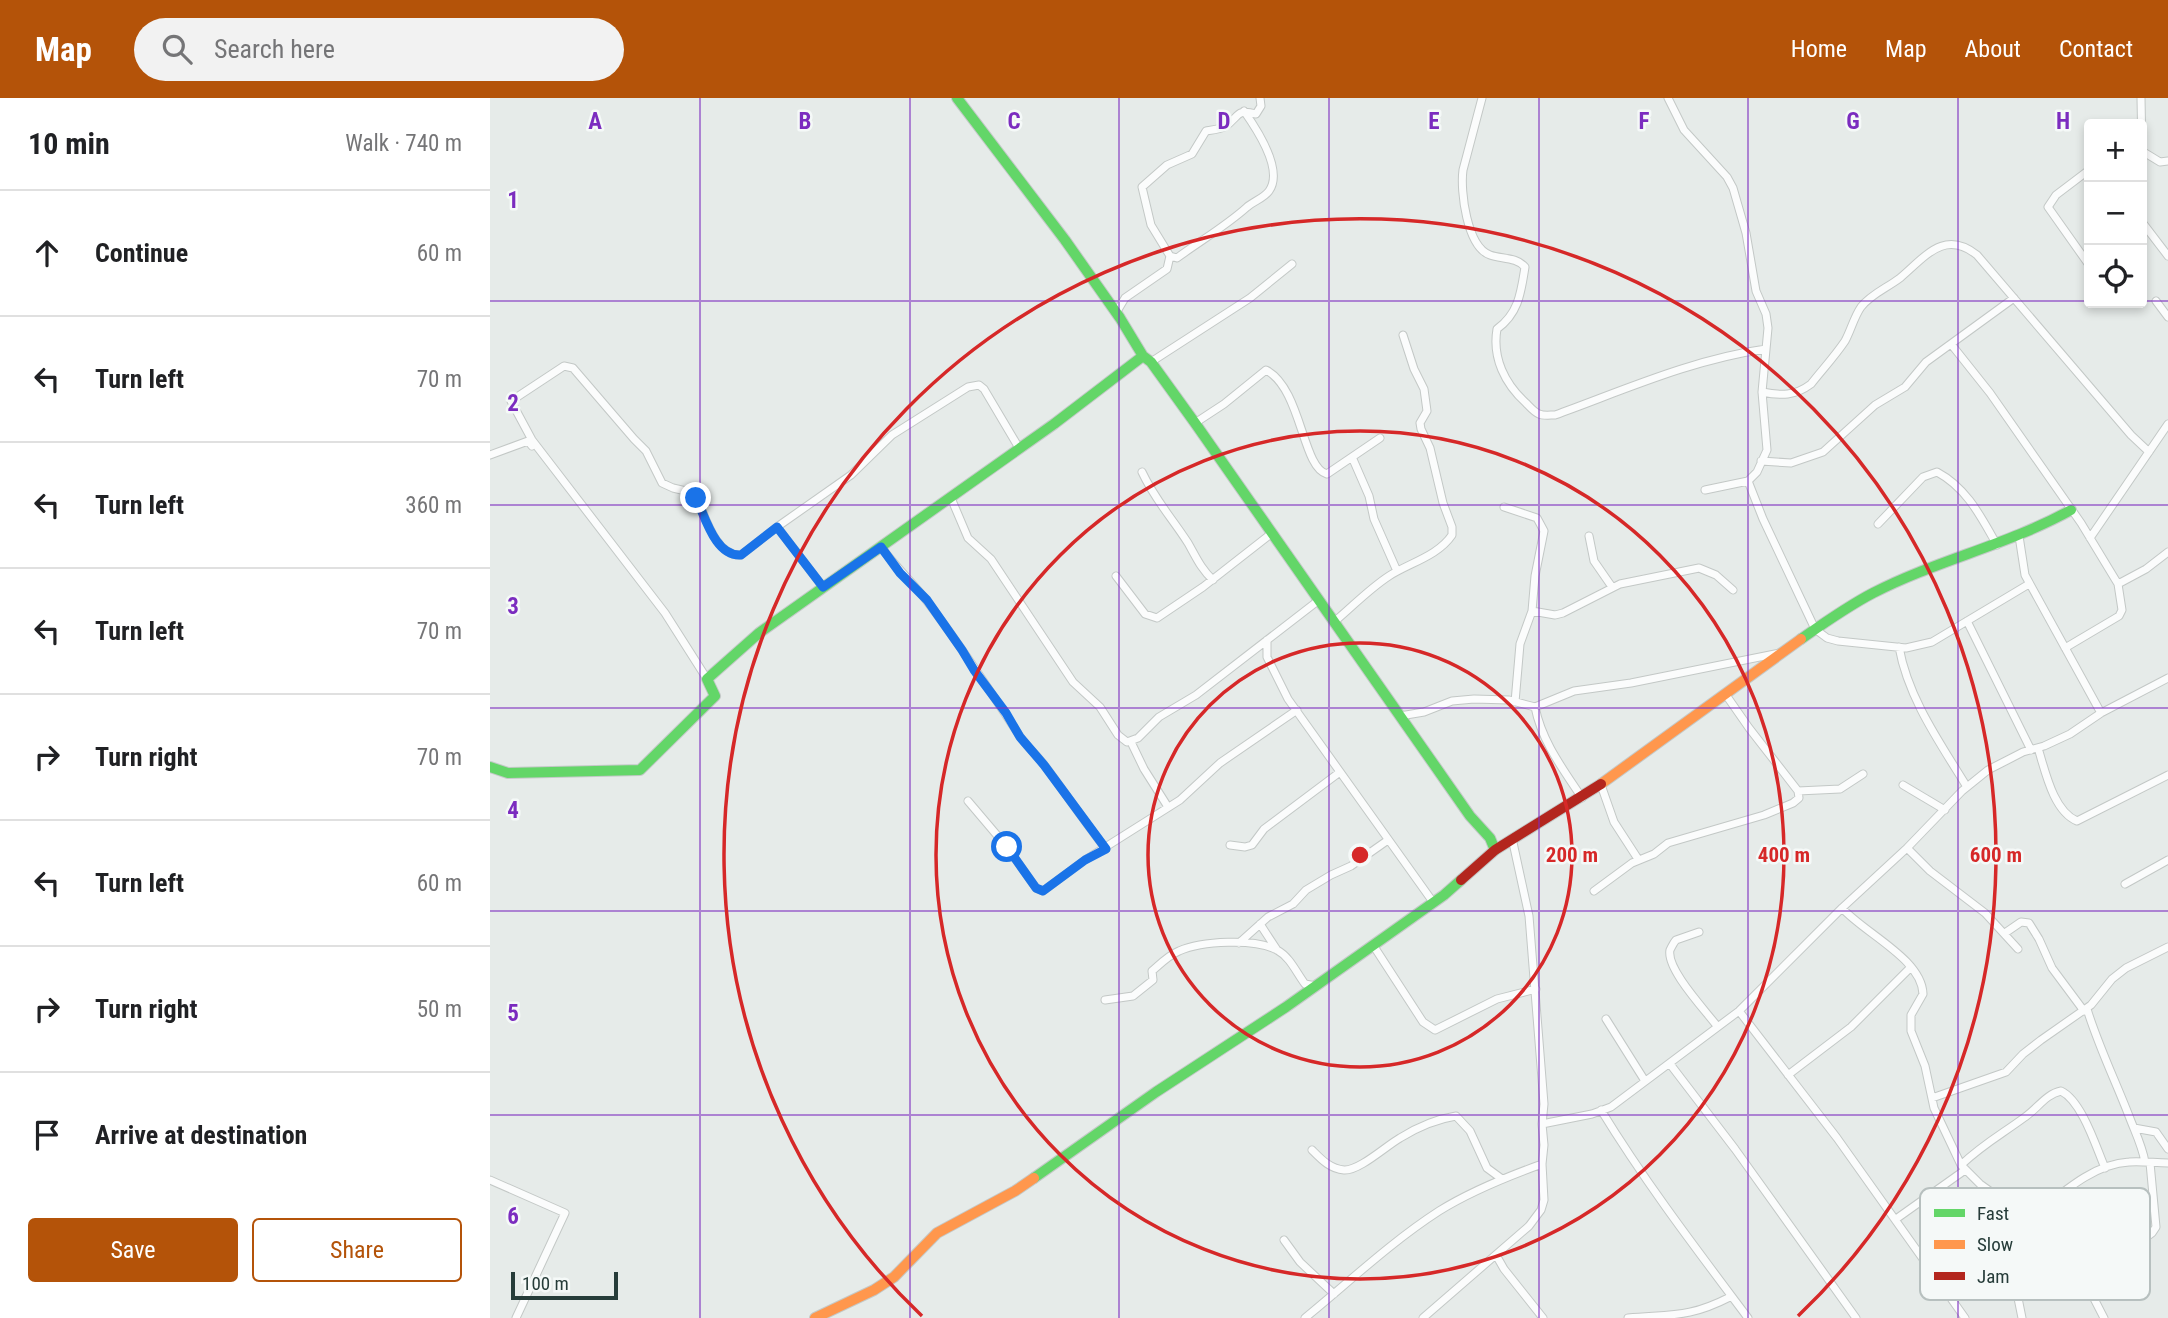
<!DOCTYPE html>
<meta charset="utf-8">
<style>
:root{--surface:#fff;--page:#f2f2f2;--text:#202124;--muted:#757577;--line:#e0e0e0;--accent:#b45309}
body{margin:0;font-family:"Roboto Condensed",sans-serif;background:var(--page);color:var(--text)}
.controls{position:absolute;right:21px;top:21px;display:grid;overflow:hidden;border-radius:7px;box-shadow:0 4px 10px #0003}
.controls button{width:63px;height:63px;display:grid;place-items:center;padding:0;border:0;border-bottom:2px solid var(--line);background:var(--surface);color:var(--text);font:35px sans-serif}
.scale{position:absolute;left:21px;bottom:18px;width:107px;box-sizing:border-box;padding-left:7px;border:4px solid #263c39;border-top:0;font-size:19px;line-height:24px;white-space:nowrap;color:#263c39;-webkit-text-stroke:5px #f5f9f8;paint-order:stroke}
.stop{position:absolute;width:21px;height:21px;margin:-16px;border:5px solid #1a73e8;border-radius:50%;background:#fff}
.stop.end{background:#1a73e8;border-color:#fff;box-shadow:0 2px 7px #0008}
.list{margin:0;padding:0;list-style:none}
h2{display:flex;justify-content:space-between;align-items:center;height:91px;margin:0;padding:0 28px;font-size:30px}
h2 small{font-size:23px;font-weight:400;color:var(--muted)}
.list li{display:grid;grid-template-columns:46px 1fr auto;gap:21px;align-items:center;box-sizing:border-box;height:126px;padding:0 28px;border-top:2px solid var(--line)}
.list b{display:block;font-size:26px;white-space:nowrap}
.list em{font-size:23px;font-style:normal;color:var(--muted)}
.actions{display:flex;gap:14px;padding:21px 28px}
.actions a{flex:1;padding:16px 0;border:2px solid var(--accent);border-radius:7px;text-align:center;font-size:24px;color:var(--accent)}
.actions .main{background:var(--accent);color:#fff}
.icon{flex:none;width:38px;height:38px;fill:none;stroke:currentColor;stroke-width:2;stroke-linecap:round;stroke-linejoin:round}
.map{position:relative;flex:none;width:1678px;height:1220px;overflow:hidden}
header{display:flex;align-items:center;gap:42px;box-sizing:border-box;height:98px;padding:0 35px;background:var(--accent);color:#fff}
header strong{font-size:33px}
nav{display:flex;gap:38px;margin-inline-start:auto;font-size:24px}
.search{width:490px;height:63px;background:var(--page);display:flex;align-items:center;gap:18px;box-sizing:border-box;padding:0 24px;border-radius:38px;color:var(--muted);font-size:26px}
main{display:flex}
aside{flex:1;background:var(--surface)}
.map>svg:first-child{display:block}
</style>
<header>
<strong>Map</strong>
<div class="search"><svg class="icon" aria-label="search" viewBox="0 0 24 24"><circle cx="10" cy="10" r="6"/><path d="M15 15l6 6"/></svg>Search here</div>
<nav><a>Home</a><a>Map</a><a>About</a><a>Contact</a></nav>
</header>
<main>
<aside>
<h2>10 min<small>Walk · 740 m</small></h2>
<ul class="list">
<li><svg class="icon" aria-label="ahead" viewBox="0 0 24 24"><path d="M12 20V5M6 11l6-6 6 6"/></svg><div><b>Continue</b></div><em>60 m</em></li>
<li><svg class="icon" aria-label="left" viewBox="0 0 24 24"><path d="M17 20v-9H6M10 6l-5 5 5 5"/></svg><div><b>Turn left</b></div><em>70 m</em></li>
<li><svg class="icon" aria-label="left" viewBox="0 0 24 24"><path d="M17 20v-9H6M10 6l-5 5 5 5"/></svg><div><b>Turn left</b></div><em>360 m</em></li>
<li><svg class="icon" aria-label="left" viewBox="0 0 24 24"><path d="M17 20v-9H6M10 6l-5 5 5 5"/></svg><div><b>Turn left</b></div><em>70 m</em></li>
<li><svg class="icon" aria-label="right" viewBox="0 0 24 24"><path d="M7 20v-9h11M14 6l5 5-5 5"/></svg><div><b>Turn right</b></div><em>70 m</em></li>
<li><svg class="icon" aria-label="left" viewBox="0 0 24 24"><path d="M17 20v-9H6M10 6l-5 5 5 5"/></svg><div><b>Turn left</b></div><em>60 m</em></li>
<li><svg class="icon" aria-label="right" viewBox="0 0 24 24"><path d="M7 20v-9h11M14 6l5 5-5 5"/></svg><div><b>Turn right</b></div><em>50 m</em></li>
<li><svg class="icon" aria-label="arrive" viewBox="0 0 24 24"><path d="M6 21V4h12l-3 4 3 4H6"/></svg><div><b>Arrive at destination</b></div></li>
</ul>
<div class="actions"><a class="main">Save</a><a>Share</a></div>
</aside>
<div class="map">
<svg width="1678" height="1220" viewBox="0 0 1678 1220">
<rect width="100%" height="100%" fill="#e6ebe9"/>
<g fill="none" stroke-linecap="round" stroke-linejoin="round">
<defs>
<path id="street" d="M992,0L973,72C970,93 977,149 1000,157C1011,161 1027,159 1035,169C1031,194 1029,215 1007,231C1002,260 1015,286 1036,305C1039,308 1044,314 1049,316C1053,318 1060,317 1065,317C1134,292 1203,261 1276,251
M1178,0L1194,32L1237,79L1243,90L1256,135L1266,193L1276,216L1278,230L1272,294L1277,352L1267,374L1258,383L1215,392
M1651,0L1652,53
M1652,53L1670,64L1678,63
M1599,72L1566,97L1558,109L1599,167
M1652,124L1678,158
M680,158L661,127L652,89L677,67L702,56L716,33C722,32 730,31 734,29C750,20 744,10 766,16L771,8L770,0
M1666,203L1678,219
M626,215L635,200L677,171L680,158L687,160C710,143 736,128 757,109C764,103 774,100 779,93C794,72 766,30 754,13
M1461,246L1500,295L1591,425L1628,486L1632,512L1629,518L1575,550
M661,264L760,200L802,166
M1272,294C1291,298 1305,298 1321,286C1332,272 1345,258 1355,243C1361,232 1364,219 1371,209C1381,196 1397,190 1410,180C1435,159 1454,131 1487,157L1641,337L1659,354
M705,325L734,306L776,272C812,291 812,370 837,376L890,340
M0,357L38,343L42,348
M862,359L879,398L884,421L907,473
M1271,363L1301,365L1333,354L1385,307L1415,289L1436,264L1524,200
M652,374C665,402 682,420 698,445C706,459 711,471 723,482
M1258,383L1273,421L1325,531L1337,540L1348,543L1416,550L1442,544L1539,486
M461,400L478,440L501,461L583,584L610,609L628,637L637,644L648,640L669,619L706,597L829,502
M1014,409L1047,420L1054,433L1045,478L1042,513L1030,546L1025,604
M1388,426L1433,379L1447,374C1477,390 1491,419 1507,447
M1099,438L1104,463L1122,489
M1529,438L1535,477L1611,615
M1600,440L1678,326
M391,449C405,468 422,484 436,502C470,546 500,593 531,640C538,650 548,658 555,668C576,696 595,724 616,751
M626,478L655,516L667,520L713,489L782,435
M1628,486L1656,471L1678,454
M333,489L287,429L361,377L402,337L478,289L489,287L494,291L529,350
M1042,513L1065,517L1073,515L1130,486L1209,470L1226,477L1243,492
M1477,523L1541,652
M844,524C862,509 879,491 899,478C919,465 948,458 962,437V429L953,405L940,350L931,331L930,325L937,313L934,291L924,271L913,237
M777,542V559L798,601L943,804
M1409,549C1418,600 1450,645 1477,689
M217,581L175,515L42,342L21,303L74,268L83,270L144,341L156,353L172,385L183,390L200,394L207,400C215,418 226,459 251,457L287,429
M1045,609C1052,644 1073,671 1092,700
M910,618L934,614L962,603L984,601L1019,602L1045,609L1084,593L1141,585L1290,555
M641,644L654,671L678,709
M1548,650C1555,672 1563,713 1587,723L1678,677
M1111,687L1124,724L1148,761
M1413,687L1455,712
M1308,693L1350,691L1373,676
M478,703L517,749L546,790L553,793L595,762L690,702L730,665L807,612
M740,747L755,749L762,747L774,731L850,674
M1417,750L1440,773L1495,815L1528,851
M1635,786L1678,762
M1104,793L1142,765L1164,756L1178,745L1274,717L1303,705L1309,700L1308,693L1259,630L1236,597
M1352,810C1374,835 1432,861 1433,896L1421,917V933L1435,968L1444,1010L1471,1067L1490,1086L1539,1121L1596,1185L1614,1220
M770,826L787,852
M1209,834L1186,842C1185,843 1181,850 1180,852C1176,871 1215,912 1227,928
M1515,835L1531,824L1539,825L1549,841L1562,870L1594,913
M749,845L778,819L803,806L816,792L841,777L861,768L898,742
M883,847L933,924L945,932L1007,901L1046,891
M615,902L643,898L663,882L662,873C670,866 679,857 689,853C711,843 765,840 787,852C800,859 806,874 815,886L826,888
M1597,911C1608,947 1625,982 1639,1018C1645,1034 1652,1047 1655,1064
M1249,913L1347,1040L1475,1220
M1116,921L1155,983
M1180,966L1245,1051L1366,1220
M1298,977L1361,929L1421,869
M1442,1000L1516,974L1533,956L1551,942L1601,907L1622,881L1636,870L1678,849
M1111,1012C1155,1084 1207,1152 1258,1220
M1052,1026L1102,1016L1121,1009L1249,913L1352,810L1417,750L1472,693L1498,672L1533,654L1554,648L1580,636L1611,615L1678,580
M1644,1030L1666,1034L1678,1051
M822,1052C831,1061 840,1071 854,1072C869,1073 896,1048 910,1040C926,1030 947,1021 966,1018L980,1033L997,1070L1012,1081
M1471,1067C1493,1046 1512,1036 1535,1019C1547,1011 1556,996 1571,993C1592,1003 1606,1049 1615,1070
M0,1082L75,1115L26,1220
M1406,1121L1475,1072
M1539,1121C1568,1099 1601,1066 1639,1064C1652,1063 1665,1065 1678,1065
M794,1142L810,1164L844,1196
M1006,1157L1014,1171L1053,1220
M1596,1185L1662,1135L1666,1129L1660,1065
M815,1220C859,1184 901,1144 949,1113C981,1093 1016,1079 1052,1066
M933,1220L1039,1128L1051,1112L1054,1102L1052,1066L1054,1047L1052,1026L1054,1006L1039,818L1022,740
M1138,1220C1182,1216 1199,1220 1240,1199
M1532,1220L1523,1175L1561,1145"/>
<path id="fast" d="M467,0L575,142L630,220L653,258L661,264L705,325L980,718L1000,740L1005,752
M1311,541C1334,525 1358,508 1383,495C1447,462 1518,447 1581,412
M0,669L18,675L150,672L225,598L217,581L269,535L564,326L653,258
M544,1080L666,994L796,909L954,797L971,782"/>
<path id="slow" d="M1111,686L1311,541
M325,1220L384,1192L404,1179L447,1135L525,1093L544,1080"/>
<path id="jam" d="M971,782L1005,752L1111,686"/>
</defs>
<use href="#street" stroke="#c3c8c6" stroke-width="9"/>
<use href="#fast" stroke="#c4c9c8" stroke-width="12"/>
<use href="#slow" stroke="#c4c9c8" stroke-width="12"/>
<use href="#jam" stroke="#c4c9c8" stroke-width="12"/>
<use href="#street" stroke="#fbfcfc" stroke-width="7"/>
<use href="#fast" stroke="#63d668" stroke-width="10"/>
<use href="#slow" stroke="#ff974d" stroke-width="10"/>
<use href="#jam" stroke="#b3261e" stroke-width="10"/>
</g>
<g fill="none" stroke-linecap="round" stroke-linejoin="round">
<path stroke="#1a73e8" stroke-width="9" d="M206,400C215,418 225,459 251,457L287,429L333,489L391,449L410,475L437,502L472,552L484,572L516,615L530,639L554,667L616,751L595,762L553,793L546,790L517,749"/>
</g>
<path fill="none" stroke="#7b2cbf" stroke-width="2" stroke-opacity="0.55" d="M210,0V1220M420,0V1220M629,0V1220M839,0V1220M1049,0V1220M1258,0V1220M1468,0V1220M0,203H1599M1652,203H1678M0,407H1678M0,610H1678M0,813H1678M0,1017H1678"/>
<g fill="none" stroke="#d62828" stroke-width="3.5">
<circle cx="870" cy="757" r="212"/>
<circle cx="870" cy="757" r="424"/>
<path d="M432 1218A636 636 0 1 1 1308 1218"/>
</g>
<rect x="1430" y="1090" width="230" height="112" rx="10" fill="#f5f9f8" stroke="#b7c0bf" stroke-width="2"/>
<rect x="1444" y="1111" width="31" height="8" fill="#63d668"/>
<rect x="1444" y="1142" width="31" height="9" fill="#ff974d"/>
<rect x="1444" y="1174" width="31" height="8" fill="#b3261e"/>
<g font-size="19" fill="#263c39">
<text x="1487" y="1122">Fast</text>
<text x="1487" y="1153">Slow</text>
<text x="1487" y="1185">Jam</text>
</g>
<g font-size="23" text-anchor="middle" font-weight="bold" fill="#7b2cbf" stroke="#f5f9f8" stroke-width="5" stroke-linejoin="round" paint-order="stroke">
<text x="105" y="31">A</text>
<text x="315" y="31">B</text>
<text x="524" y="31">C</text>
<text x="734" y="31">D</text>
<text x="944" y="31">E</text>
<text x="1154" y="31">F</text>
<text x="1363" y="31">G</text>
<text x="1573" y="31">H</text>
<text x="23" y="110">1</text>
<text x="23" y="313">2</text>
<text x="23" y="516">3</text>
<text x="23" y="720">4</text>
<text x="23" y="923">5</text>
<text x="23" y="1126">6</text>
</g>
<circle cx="870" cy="757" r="10" fill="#d62828" stroke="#f5f9f8" stroke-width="3.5"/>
<g font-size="21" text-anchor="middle" font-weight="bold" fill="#d62828" stroke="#f5f9f8" stroke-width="5" stroke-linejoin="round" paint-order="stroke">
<text x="1082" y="764">200 m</text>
<text x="1294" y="764">400 m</text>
<text x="1506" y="764">600 m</text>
</g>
</svg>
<div class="controls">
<button>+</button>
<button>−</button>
<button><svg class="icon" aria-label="locate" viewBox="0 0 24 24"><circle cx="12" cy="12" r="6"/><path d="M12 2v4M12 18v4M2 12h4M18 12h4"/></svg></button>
</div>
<div class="scale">100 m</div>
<div class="stop" style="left:517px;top:749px"></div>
<div class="stop end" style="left:206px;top:400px"></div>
</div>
</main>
